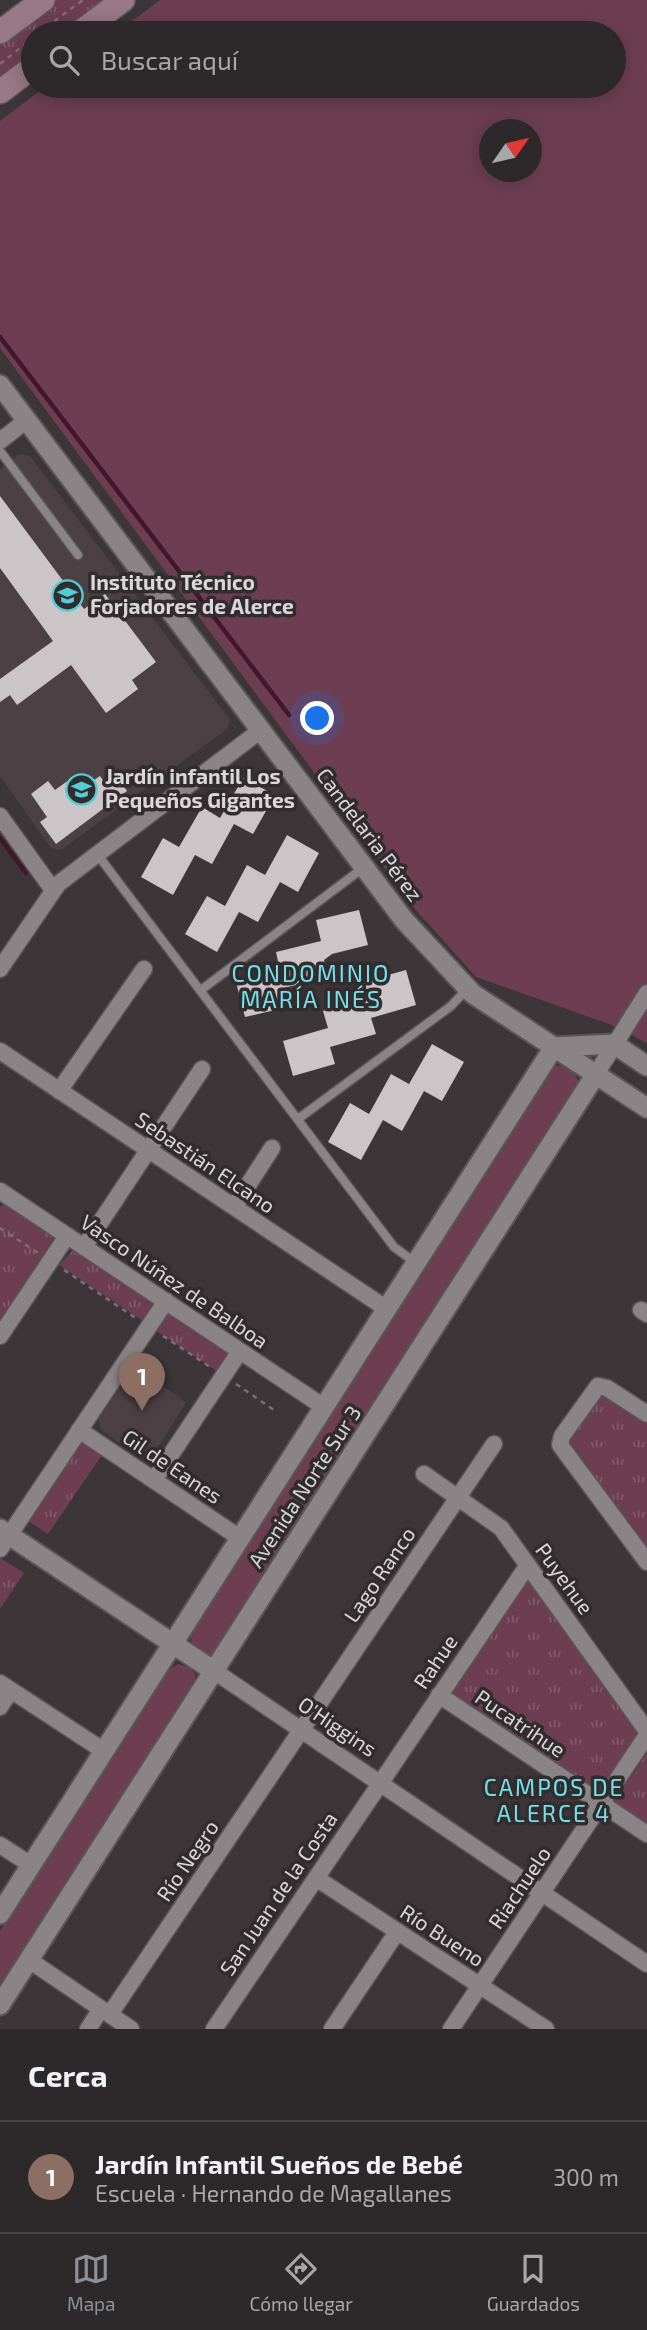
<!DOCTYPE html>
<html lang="es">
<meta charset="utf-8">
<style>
:root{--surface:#2d282a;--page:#393436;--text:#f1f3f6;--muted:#a7a6a8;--line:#484447;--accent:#8c9099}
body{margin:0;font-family:"Exo 2",sans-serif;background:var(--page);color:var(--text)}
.compass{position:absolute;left:479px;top:119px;width:63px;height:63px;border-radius:50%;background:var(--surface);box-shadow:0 4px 18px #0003;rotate:56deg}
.you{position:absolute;left:318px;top:719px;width:24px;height:24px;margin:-18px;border:5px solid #fff;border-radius:50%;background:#1a73e8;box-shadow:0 0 0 10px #1a73e833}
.badge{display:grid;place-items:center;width:46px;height:46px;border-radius:50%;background:var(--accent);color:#fff;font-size:23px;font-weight:700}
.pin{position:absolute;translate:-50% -58px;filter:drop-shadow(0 2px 4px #0008)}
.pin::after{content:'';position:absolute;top:37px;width:24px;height:21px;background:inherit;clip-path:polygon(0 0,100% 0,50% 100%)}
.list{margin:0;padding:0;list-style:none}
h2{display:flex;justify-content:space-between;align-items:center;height:91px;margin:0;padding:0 28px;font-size:30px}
h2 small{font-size:23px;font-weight:400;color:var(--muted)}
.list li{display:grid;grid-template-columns:46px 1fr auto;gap:21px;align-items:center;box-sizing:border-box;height:112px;padding:0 28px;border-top:2px solid var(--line)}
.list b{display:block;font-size:26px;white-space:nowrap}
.list p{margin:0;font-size:23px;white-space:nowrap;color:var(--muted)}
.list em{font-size:23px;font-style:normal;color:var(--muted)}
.icon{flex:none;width:38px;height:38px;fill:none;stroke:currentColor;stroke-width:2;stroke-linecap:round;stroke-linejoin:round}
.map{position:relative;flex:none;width:647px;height:2029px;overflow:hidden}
.search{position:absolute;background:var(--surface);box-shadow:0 4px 18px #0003;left:21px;right:21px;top:21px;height:77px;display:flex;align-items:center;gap:18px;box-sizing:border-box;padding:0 24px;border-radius:38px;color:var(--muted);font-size:26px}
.sheet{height:203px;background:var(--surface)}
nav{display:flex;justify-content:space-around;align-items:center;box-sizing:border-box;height:98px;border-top:2px solid var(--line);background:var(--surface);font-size:19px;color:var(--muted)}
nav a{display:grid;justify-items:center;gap:4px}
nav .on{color:var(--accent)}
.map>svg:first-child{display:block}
</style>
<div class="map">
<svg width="647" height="2029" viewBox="0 0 647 2029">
<defs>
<pattern id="park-tufts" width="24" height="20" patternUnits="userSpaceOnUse" patternTransform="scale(1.75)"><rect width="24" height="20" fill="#6d3e52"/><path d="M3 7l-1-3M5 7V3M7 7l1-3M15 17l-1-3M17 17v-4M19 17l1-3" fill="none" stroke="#81596a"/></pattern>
</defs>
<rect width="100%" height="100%" fill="#3c3638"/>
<path fill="#4c4044" d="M19,454L30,456L230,720L227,729L61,850L51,848L0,776V469Z
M134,1366L186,1402L153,1456L144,1460L101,1430L98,1420Z"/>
<path fill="#6d3e52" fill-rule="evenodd" d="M160,0H647V1043L612,1025L476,977L415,909L0,348V121L46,86H614V33H116ZM490,130H532V172H490Z
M559,1065L573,1069L579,1083L213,1655L208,1657L193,1649L190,1635L193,1629L551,1069Z
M178,1664L190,1668L195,1674L194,1689L0,1993V1931L166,1671Z"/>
<path fill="url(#park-tufts)" d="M54,0H109L64,33H33V56L0,81V40Z
M5,1203L55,1236L0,1323V1207Z
M74,1249L156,1304L146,1323L59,1265Z
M172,1311L230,1354L220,1373L152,1328L163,1313Z
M601,1393L647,1420V1554L567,1444L593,1398Z
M82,1440L104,1452L48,1534L25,1519Z
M0,1558L24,1573L0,1609Z
M529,1580L639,1730L602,1789L597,1791L454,1698L451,1688L523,1582Z
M647,1753V1829L616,1805L615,1800Z"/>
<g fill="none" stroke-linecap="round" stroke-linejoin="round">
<path stroke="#42172c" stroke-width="4.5" d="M0,337L289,715
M0,838L26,873"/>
</g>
<path fill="#ccc5c8" d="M0,496L84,609L105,594L156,662L132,680L138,689L106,713L71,665L17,705L10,695L0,702V679L53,641L0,568Z
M76,775L84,787L100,776L107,786L118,778L127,791L56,844L40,822L47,817L31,794L48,781L55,790Z
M243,778L275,795L253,834L234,824L212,864L195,855L173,895L141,877L163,838L179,847L202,807L220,818Z
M287,835L319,853L298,892L280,882L258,922L239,912L217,952L185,934L207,896L225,906L247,865L265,875Z
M359,910L368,945L332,954L324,960L328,978L283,988L288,1007L245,1017L236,982L280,971L276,952L321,941L316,920Z
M406,970L416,1005L371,1018L376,1034L330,1047L335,1064L293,1076L283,1041L328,1028L323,1011L368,998L363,982Z
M432,1044L464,1062L442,1101L424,1091L402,1131L383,1120L361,1160L328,1142L350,1103L369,1114L391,1074L409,1084Z"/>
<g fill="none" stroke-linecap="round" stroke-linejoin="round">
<defs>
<path id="service" d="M0,451L78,555
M97,854L394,1247L416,1263
M201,990L363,868
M298,1119L451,1006L467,989"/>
<path id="minor" d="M0,441L27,420
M0,816L53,890
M0,969L58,884L261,730
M0,1051L387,1309
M596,1074L647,993
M59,1091L144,969
M0,1191L324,1407
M234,1207L272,1148
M84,1247L202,1069
M641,1310L647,1314
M0,1336L67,1236
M647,1414L607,1388L598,1386L562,1436L560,1445L647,1562
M79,1430L240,1538
M424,1474L501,1528L647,1731
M154,1480L240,1351
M0,1549L166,1301
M214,1671L647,1964
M0,1683L104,1751
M439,1695L647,1834
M0,1707L11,1690
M0,1845L31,1865
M316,1878L546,2029
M29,1960L131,2029
M110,2014L494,1444
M88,2029L101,2009
M214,2029L528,1565
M332,2029L397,1932
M451,2029L647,1735"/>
<path id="tertiary" d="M0,385L404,920L473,994L647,1108
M0,1529L214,1671
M0,1914L554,1047L614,1044L647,1066
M0,2005L596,1074"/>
<path id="secondary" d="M0,32L43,0
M79,33L123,0
M0,92L33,67"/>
</defs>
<use href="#service" stroke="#5a5556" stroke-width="11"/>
<use href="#minor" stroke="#5a5556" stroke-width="19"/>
<use href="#tertiary" stroke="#5a5556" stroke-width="23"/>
<use href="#secondary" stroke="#5a5556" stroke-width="26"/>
<path stroke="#777173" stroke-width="2.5" stroke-dasharray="5 5" stroke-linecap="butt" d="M38,33L83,0
M0,64L33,38
M0,1228L38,1253
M64,1270L137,1319
M163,1336L210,1367
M236,1384L274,1410"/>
<use href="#service" stroke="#8b8486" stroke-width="8"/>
<use href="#minor" stroke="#8b8486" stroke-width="16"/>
<use href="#tertiary" stroke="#8b8486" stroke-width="19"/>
<use href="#secondary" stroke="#997887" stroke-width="23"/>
</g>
<defs>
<symbol id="school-ring" viewBox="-11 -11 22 22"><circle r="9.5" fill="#312c2e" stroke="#52ccd5" stroke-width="1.5"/><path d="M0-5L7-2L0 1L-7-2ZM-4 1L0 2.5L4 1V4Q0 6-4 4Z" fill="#52ccd5"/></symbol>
</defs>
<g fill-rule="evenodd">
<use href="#school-ring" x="50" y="578" width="35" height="35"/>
<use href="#school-ring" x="64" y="772" width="35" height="35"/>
</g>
<g text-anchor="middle" stroke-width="7" stroke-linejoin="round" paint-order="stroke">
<g font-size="21" font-weight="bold" fill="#dbd7d8" stroke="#312c2e" text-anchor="start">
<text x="90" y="590">Instituto Técnico<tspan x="90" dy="24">Forjadores de Alerce</tspan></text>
<text x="105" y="784">Jardín infantil Los<tspan x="105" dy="24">Pequeños Gigantes</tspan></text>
</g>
<g font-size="21" fill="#dbd7d8" stroke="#312c2e">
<text transform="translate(369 835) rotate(53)" y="7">Candelaria Pérez</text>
<text transform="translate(205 1163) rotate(34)" y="7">Sebastián Elcano</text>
<text transform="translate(174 1282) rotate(34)" y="7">Vasco Núñez de Balboa</text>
<text transform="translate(172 1467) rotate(34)" y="7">Gil de Eanes</text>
<text transform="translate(305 1487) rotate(-57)" y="7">Avenida Norte Sur 3</text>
<text transform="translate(380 1575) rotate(-56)" y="7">Lago Ranco</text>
<text transform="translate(564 1579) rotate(54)" y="7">Puyehue</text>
<text transform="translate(436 1662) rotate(-56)" y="7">Rahue</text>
<text transform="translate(520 1724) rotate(34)" y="7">Pucatrihue</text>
<text transform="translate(337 1727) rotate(34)" y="7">O'Higgins</text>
<text transform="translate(188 1861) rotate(-56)" y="7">Río Negro</text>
<text transform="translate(520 1888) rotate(-56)" y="7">Riachuelo</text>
<text transform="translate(279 1894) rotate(-56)" y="7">San Juan de la Costa</text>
<text transform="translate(442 1936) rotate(33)" y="7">Río Bueno</text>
</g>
<g font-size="23" letter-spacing="2" fill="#75e0e9" stroke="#312c2e">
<text x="311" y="982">CONDOMINIO<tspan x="311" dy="26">MARÍA INÉS</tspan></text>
<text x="554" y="1796">CAMPOS DE<tspan x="554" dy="26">ALERCE 4</tspan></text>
</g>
</g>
</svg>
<svg class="compass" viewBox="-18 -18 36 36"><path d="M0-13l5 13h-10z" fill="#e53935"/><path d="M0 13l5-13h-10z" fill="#a7a6a8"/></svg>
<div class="you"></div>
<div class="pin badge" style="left:142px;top:1411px;background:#8d6e63">1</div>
<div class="search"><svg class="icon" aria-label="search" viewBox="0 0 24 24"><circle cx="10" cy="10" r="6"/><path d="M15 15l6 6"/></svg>Buscar aquí</div>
</div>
<section class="sheet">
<h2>Cerca<small></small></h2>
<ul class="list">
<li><span class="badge" style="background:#8d6e63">1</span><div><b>Jardín Infantil Sueños de Bebé</b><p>Escuela · Hernando de Magallanes</p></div><em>300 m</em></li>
</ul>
</section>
<nav>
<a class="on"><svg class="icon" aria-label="map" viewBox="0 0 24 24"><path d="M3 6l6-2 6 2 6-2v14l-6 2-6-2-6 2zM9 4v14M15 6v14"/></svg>Mapa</a>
<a><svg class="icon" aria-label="directions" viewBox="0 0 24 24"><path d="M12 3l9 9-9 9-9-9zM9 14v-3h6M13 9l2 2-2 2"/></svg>Cómo llegar</a>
<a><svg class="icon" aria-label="saved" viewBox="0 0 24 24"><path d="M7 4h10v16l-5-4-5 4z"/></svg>Guardados</a>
</nav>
